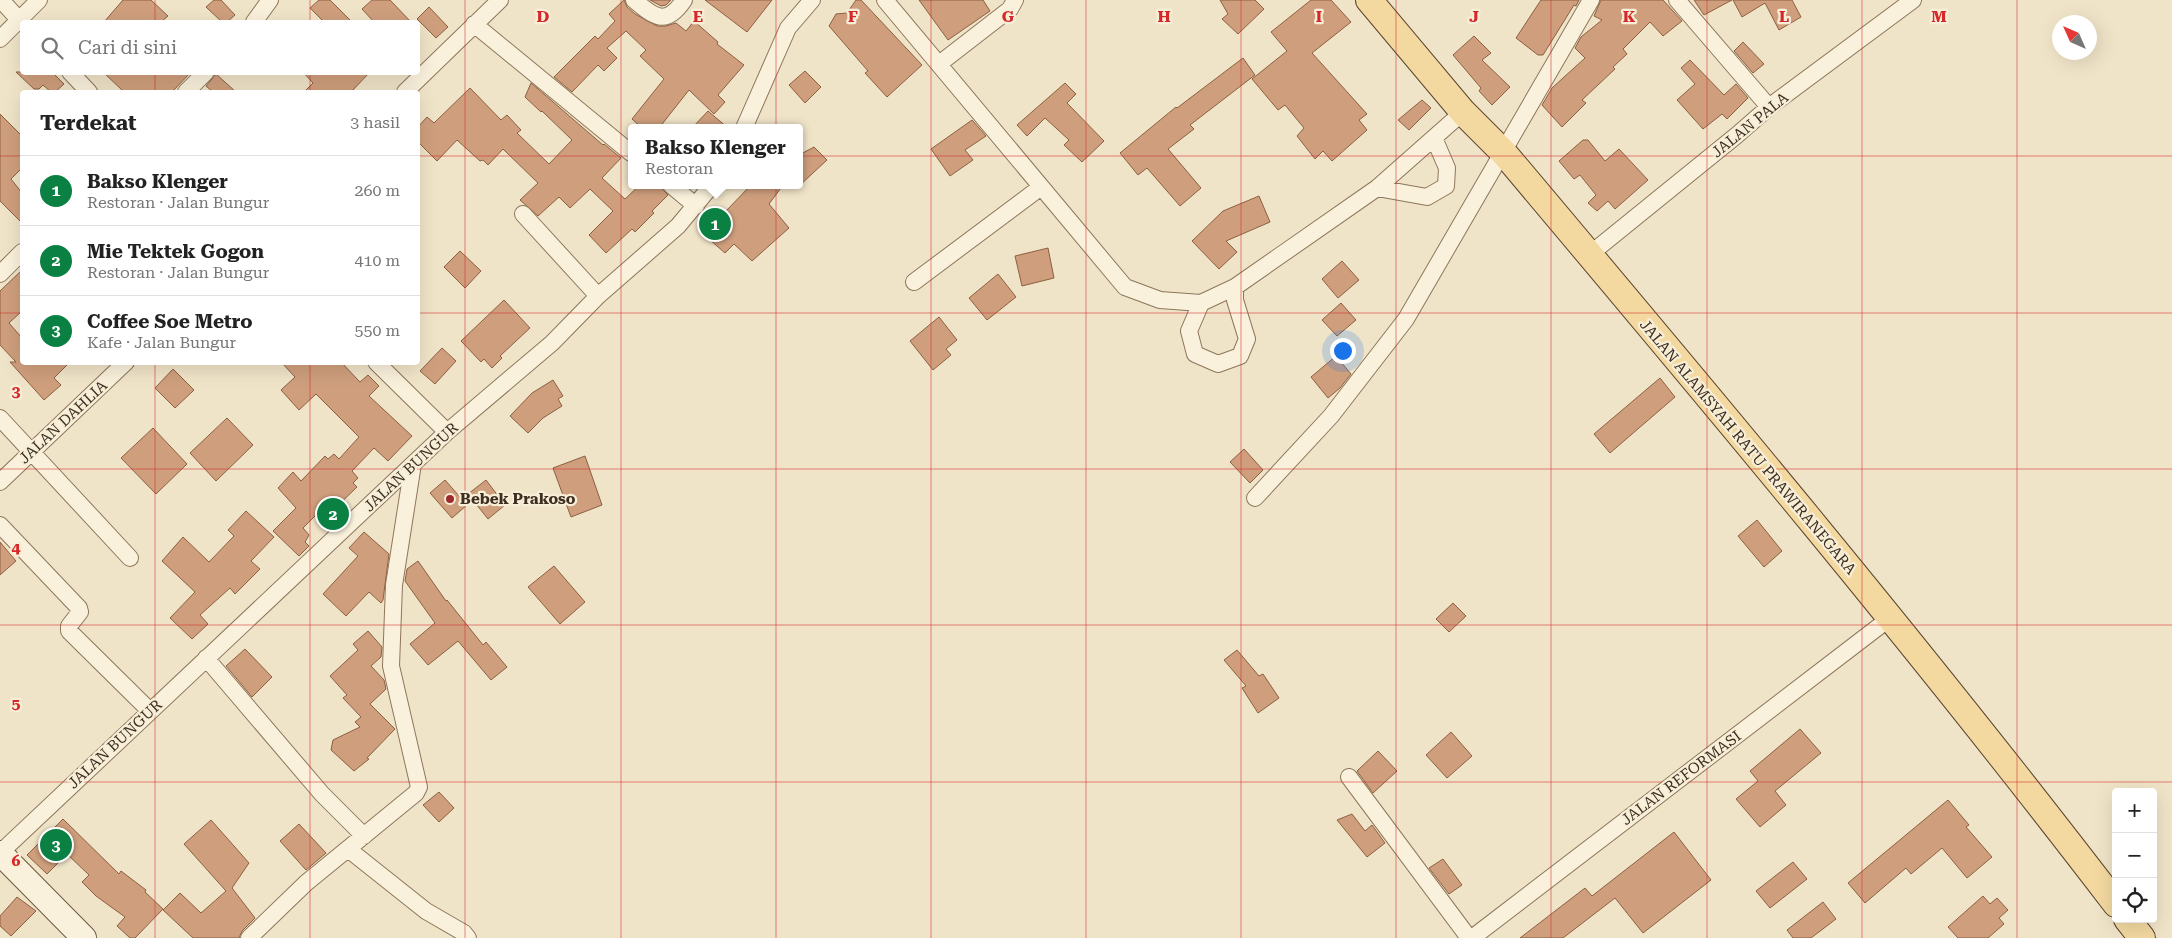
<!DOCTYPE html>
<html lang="id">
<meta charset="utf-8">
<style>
:root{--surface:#fff;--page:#f6f6f6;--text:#222;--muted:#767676;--line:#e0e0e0;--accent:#0b8043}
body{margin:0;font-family:"Roboto Serif",serif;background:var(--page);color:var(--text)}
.controls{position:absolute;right:15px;bottom:15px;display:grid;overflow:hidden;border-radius:5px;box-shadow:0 5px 20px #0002}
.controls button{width:45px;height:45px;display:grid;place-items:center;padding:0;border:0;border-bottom:1px solid var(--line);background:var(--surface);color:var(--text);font:25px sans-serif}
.compass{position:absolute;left:2052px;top:15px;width:45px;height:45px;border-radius:50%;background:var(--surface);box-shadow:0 5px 20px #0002;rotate:315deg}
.you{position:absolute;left:1342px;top:350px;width:18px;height:18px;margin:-12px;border:4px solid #fff;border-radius:50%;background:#1a73e8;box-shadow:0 0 0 8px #1a73e833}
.badge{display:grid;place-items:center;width:32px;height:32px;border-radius:50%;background:var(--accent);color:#fff;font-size:16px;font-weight:700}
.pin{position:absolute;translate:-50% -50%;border:2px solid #fff;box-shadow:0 1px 5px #0006}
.popup{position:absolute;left:628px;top:124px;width:175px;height:65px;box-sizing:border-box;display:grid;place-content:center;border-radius:5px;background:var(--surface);filter:drop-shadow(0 1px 4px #0005);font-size:16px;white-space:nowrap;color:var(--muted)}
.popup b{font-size:19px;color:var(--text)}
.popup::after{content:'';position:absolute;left:50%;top:100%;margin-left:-10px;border:10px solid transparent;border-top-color:var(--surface)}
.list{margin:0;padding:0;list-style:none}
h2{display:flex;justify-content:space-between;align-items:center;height:65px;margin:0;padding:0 20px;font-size:21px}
h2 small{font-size:16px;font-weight:400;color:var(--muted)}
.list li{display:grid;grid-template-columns:32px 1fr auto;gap:15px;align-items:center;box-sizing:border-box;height:70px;padding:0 20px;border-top:1px solid var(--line)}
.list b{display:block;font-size:19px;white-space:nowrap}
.list p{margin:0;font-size:16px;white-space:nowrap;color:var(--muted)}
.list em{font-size:16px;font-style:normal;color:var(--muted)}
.icon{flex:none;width:28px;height:28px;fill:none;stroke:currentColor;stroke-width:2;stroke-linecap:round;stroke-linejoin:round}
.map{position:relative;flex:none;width:2172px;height:938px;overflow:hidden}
.search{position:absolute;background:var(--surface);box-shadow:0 5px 20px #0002;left:20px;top:20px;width:400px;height:55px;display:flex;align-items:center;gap:12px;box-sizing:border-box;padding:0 18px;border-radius:5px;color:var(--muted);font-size:19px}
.panel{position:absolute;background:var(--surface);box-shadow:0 5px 20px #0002;left:20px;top:90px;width:400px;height:275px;border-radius:5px}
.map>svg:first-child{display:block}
</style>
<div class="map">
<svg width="2172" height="938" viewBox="0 0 2172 938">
<rect width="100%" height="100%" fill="#f0e4c8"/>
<path fill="#cf9f7d" stroke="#8d5f41" d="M123,0H151L168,16L161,22H104Z
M214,0H221L235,15L227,22H222L206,7Z
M319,0H330L352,22H324L310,8Z
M372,0H390L411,22H374L362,9Z
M624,0L627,7L635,14L657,26H666L676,23L686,31L694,21L718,42L717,44L744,65L718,95L725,102L714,114L689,90L659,128H642L632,119L664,79L640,56L646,50L626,31L607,48L617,58L604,71L598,65L572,92L554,77L595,36L598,39L615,21L609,14Z
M650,0H671L666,5L661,6Z
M705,0H772L747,32Z
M856,0H861L922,65L887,97L865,73L868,71L829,26L836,14L847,13Z
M919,0H983L990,11L948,40Z
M1220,0H1255L1264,9L1238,34L1222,19L1228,14Z
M1311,0H1331L1351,22L1312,53L1367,114L1359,120L1367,130L1332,161L1323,151L1315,159L1297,136L1304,128L1285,105L1278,110L1252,79L1287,51L1271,32Z
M1541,0H1579L1576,6L1574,5L1543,55H1538L1516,38Z
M1601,0H1663L1682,21L1663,36L1650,22L1623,49L1627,54L1613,67L1615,69L1582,100L1586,103L1562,127L1542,105L1552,88L1585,58L1575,48L1581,37L1602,20L1594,16Z
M1694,0H1732L1704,15Z
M1733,0H1792L1801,17L1779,30L1765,3L1742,17Z
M429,7L448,27L436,38L417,19Z
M1474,36L1491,53L1482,60L1510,87L1492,105L1479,91L1481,88L1453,55Z
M1743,42L1764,64L1753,73L1734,51Z
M1243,58L1255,75L1190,125L1194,129L1168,149L1201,188L1180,206L1147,168L1138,175L1120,153L1176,107L1177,108Z
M1690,60L1724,95L1736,84L1748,98L1727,119L1722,114L1703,129L1677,100L1695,84L1681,68Z
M805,71L821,87L805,103L789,85Z
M16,72H58L55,75L64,84L55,92H51L43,85L39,89H34Z
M103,72H191L172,92H124Z
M303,72H370L351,92H304L313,83Z
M216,74L236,92H213L206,86Z
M531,83L603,145L604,144L621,158L602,178L625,199L640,185H659L668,195L652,211L654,213L635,232L632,229L606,253L589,235L613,211L590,189L570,208L559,197L538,216L520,200L538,183L503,149L488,165L483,160L480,161L457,140L437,161L418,142V127L427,117L434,123L470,88L501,120L507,115L521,130L517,133L549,164L572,140L542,111L541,112L525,97Z
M1065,83L1076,94L1067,103L1104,141L1082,162L1064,145L1069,140L1045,118L1027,136L1017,125Z
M1422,100L1431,108L1409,130L1398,120Z
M708,111L728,128H692Z
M0,114L22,136V168L11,179L22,193V223L0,201Z
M972,120L986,136L965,150L973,160L950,176L931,149Z
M1583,140H1588L1605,161L1619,149L1648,180L1615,209L1608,201L1597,211L1588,203L1596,195L1580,175L1574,179L1559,161Z
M814,147L827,160L799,186V155Z
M751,185H783L769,204L789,228L752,261L734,244L725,253L701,232L705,215L726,211Z
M1259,196L1270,222L1226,241L1237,252L1219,269L1192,241L1223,211Z
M1048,248L1054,278L1022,286L1015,256Z
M460,251L481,271L465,288L444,267Z
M1342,261L1359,280L1338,298L1322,279Z
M22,270V311L9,323L22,338V362H70L54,378L61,385L44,400L10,362H16L0,345V291Z
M998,274L1016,297L987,320L969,298Z
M504,300L530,328L500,356L502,358L492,368L484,359L481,362L461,341Z
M1341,303L1356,320L1337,336L1322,320Z
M939,317L957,340L946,349L951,355L933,370L910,341Z
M442,348L456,361L435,384L420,371Z
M1336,356L1351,374L1340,388L1328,398L1311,377Z
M281,362H341L360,382L368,375L379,386L369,396L412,436L388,461L374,448L352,471L358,478L353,483L357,487L327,516L321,510L303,528L309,535L305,542L309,546L299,556L273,531L296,508L278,488L293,472L301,481L325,456L328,459L334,454L339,459L359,437L316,394L299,410L281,390L295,377Z
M173,369L194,390L175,408L155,388Z
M1660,378L1675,397L1610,453L1594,434Z
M553,380L563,396L558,399L562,406L543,418L528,433L510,416L532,393Z
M227,418L253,445L216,481L190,453Z
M153,428L187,464L156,494L121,458Z
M1244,449L1263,470L1250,483L1230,462Z
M585,456L602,505L571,517L553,468Z
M445,480L467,505L452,518L430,493Z
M486,480L505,505L488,519L468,494Z
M246,511L274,537L251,561L260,569L235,594L230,588L200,615L208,624L192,639L170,618L195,592L162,561L183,537L209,562L234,536L228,530Z
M1757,520L1782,551L1764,567L1738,536Z
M364,532L389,554L383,600L381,603L369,592L346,616L323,594L358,556L349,548Z
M0,542L16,561L0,575Z
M418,561L446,601L447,600L483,645L486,642L507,667L491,680L458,641L428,665L410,644L435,623L405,581L407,569Z
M554,566L585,602L560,624L528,587Z
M1453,603L1466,616L1449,632L1436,619Z
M368,631L382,647L381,657L371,666L384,680L386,689L370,704L395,729L367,758L369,759L354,771L331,750L333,740L360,727L355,722L361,717L343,698L347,695L330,676L358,650L353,644Z
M245,649L272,677L252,697L226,666Z
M1237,650L1259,676L1263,674L1279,698L1258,713L1242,688L1246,686L1224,660Z
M1800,729L1821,753L1775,791L1786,805L1760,827L1736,799L1758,781L1750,771Z
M1451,732L1472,756L1447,778L1426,755Z
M1378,751L1397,771L1373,793L1357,771Z
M439,792L454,808L439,822L423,805Z
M1948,800L1969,825L1966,827L1992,857L1967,878L1942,848L1911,874L1906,868L1865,903L1848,883Z
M1352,814L1365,831L1372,825L1385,843L1367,857L1337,820Z
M63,819L119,874L121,871L146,890L145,892L163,909L135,938H130L117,926L125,917L96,896L82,882L89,875L67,854L47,874L27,855Z
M211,820L249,863L232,888L255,918L242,931L239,938H193L163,910L180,893L201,913L226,891L184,844Z
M299,824L326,853L306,870L280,841Z
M1674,832L1711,880L1643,933L1615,898L1563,938H1520L1585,888L1592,896Z
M1443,859L1462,885L1449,894L1429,868Z
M1793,862L1807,879L1770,908L1756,891Z
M1983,896L1990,904L1997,898L2008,910L1999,918L2004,924L1988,938H1958L1948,927Z
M17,897L36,911L11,936L0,926V916Z
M1823,902L1836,919L1811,938H1793L1787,930Z"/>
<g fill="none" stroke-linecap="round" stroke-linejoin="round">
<defs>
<path id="street" d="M1,0L22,23
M634,0C654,17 666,27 684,0
M885,0L1125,287L1160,300L1201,303L1235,287L1377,188L1463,112
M1677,0L1769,107
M254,22L270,0
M474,24L631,153
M0,39L39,0
M939,64L1010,9L1015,0
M70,72L89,92
M186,92L206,72
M405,92L500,0
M744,128L788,28L812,0
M671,185L696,206
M1377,188L1427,197L1446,186L1447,168L1434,138
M523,214L598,296
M1589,255L1737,135L1769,107L1913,0
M0,274L22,252
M914,282L1041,187
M1201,303L1189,331L1195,354L1218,364L1240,356L1247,339L1235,300V287
M376,362L447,432
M0,418L130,558
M0,482L126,362
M1255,498L1331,416L1406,319L1591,0
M0,525L79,608L80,612L69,626V631L150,711
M206,658L322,794L364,836
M1349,777L1469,938
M348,849L426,911L464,933L468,938
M0,853L447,432L552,343L598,296L678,226L712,185
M249,938L306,883L416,793L419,787L391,666L394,585L413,464
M1472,938L1890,618"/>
<path id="secondary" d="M0,853L84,938"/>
<path id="primary" d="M1369,0L1463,112L1504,153C1712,400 1920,648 2116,904
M2127,919L2142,938"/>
</defs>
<use href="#street" stroke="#8d765c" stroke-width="18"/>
<use href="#secondary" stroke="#6f573f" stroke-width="26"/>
<use href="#primary" stroke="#5b4430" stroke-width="28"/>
<use href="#street" stroke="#faf1dc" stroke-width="16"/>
<use href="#secondary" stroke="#faf1dc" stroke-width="24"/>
<use href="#primary" stroke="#f3d9a0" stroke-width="26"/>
</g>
<path fill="none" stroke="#d62828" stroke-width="1" stroke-opacity="0.55" d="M155,0V22M310,0V22M465,0V938M621,0V938M776,0V938M931,0V938M1086,0V938M1241,0V938M1396,0V938M1551,0V938M1707,0V938M1862,0V938M2017,0V938M155,72V92M310,72V92M0,156H22M418,156H2172M0,313H22M418,313H2172M155,362V938M310,362V938M0,469H2172M0,625H2172M0,782H2172"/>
<circle fill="#9e2a2b" stroke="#f7eed8" stroke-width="2" cx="450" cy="499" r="5"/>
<g text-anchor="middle" stroke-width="4.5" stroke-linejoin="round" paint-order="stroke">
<g font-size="15" fill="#3d2e20" stroke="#f7eed8">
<text transform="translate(1750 125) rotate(-39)" y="5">JALAN PALA</text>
<text transform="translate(63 422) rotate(-43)" y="5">JALAN DAHLIA</text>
<text transform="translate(1748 447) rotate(50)" y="5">JALAN ALAMSYAH RATU PRAWIRANEGARA</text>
<text transform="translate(411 467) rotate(-43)" y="5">JALAN BUNGUR</text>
<text transform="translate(115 744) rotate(-43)" y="5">JALAN BUNGUR</text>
<text transform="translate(1681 778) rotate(-37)" y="5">JALAN REFORMASI</text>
</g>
<g font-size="15" font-weight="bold" fill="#3d2e20" stroke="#f7eed8" text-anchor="start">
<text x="460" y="504">Bebek Prakoso</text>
</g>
</g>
<g font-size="16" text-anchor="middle" font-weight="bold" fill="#d62828" stroke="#f7eed8" stroke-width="4.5" stroke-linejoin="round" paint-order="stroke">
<text x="543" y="22">D</text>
<text x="698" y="22">E</text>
<text x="853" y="22">F</text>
<text x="1008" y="22">G</text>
<text x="1164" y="22">H</text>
<text x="1319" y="22">I</text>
<text x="1474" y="22">J</text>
<text x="1629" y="22">K</text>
<text x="1784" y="22">L</text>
<text x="1939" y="22">M</text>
<text x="16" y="397">3</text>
<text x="16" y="553">4</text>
<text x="16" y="709">5</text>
<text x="16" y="866">6</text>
</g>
</svg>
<div class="controls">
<button>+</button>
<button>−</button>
<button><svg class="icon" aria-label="locate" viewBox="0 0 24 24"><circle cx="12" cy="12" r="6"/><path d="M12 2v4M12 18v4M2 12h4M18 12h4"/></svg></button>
</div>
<svg class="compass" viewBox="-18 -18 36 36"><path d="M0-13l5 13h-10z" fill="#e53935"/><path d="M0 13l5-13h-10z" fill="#767676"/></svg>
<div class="you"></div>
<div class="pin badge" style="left:715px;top:224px">1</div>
<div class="popup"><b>Bakso Klenger</b>Restoran</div>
<div class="pin badge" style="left:333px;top:514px">2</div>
<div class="pin badge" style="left:56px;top:845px">3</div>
<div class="search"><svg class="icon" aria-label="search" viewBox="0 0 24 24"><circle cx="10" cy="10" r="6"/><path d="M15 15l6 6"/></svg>Cari di sini</div>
<section class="panel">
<h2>Terdekat<small>3 hasil</small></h2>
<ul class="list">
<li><span class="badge">1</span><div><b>Bakso Klenger</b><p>Restoran · Jalan Bungur</p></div><em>260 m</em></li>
<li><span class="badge">2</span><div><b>Mie Tektek Gogon</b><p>Restoran · Jalan Bungur</p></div><em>410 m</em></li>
<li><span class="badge">3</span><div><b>Coffee Soe Metro</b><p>Kafe · Jalan Bungur</p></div><em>550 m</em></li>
</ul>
</section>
</div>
